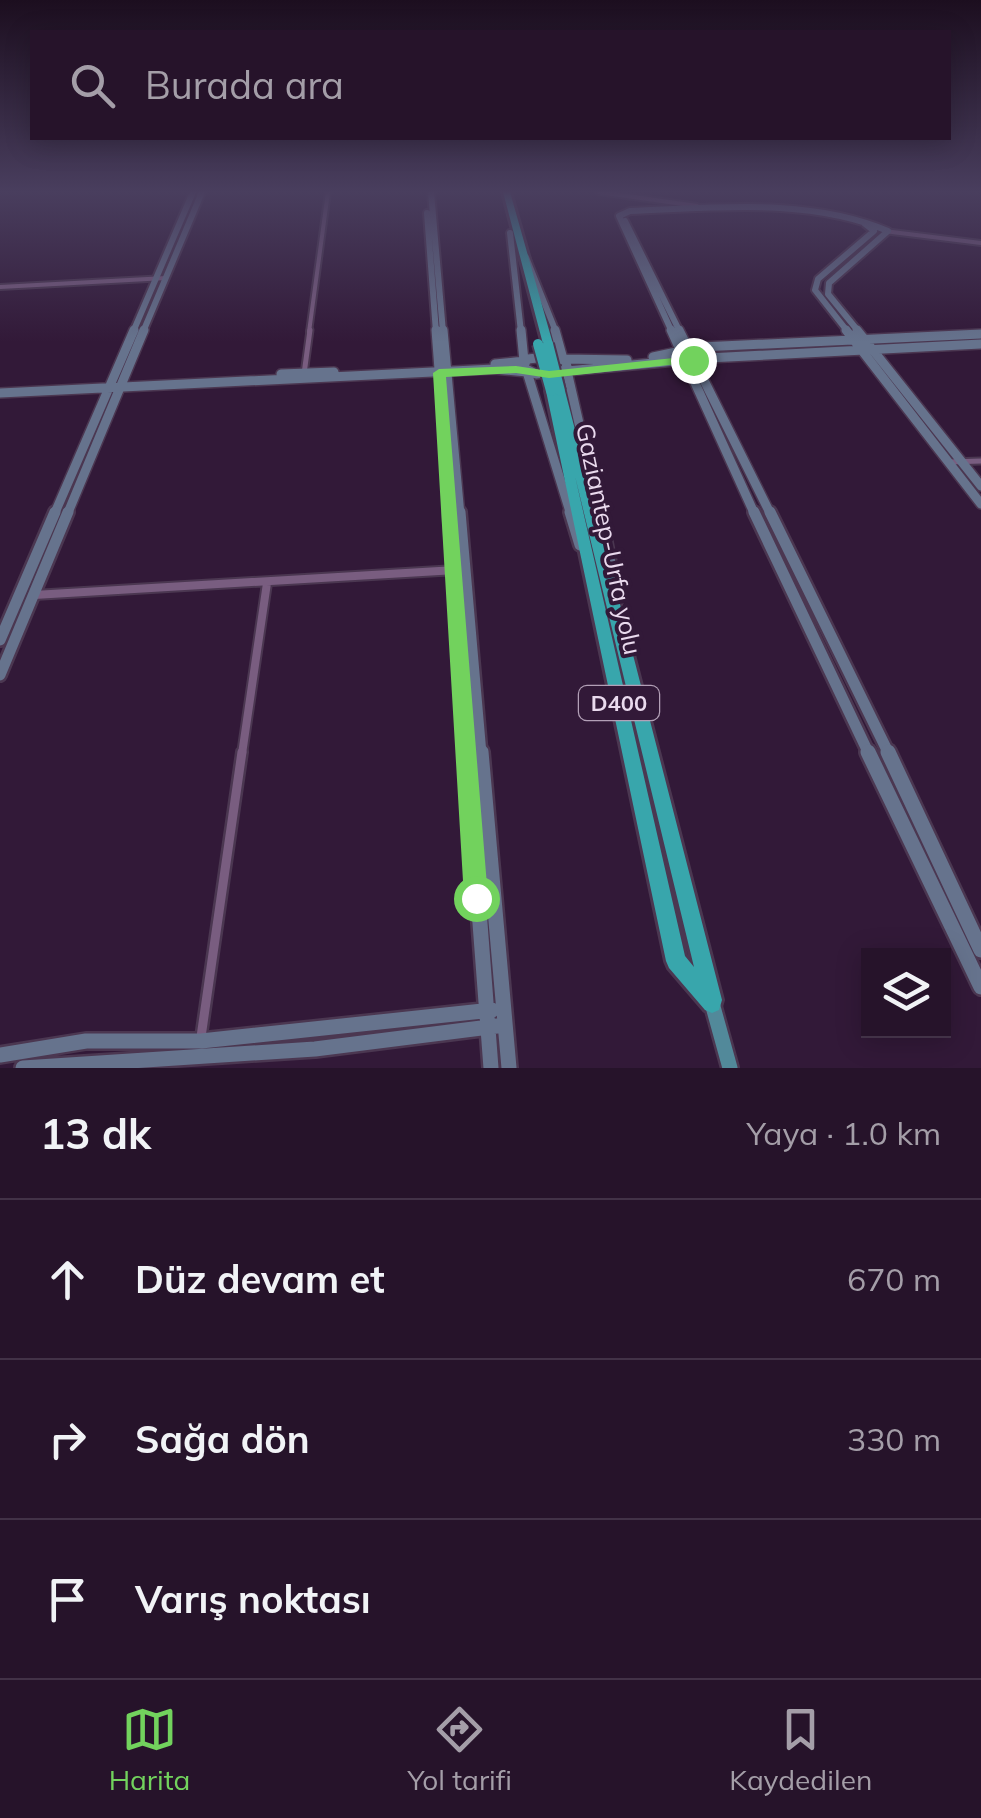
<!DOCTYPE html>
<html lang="tr">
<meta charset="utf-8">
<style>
:root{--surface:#26132a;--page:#322036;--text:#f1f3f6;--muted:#a49ea8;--line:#423247;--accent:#72d25d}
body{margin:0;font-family:Mulish,sans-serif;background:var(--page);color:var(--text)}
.controls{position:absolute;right:30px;bottom:30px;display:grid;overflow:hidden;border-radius:0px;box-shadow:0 5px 25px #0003}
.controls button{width:90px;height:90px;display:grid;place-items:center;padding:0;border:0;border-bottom:2px solid var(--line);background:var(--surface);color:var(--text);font:50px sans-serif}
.stop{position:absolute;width:30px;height:30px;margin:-22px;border:8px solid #72d25d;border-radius:50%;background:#fff}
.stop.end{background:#72d25d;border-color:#fff;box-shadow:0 2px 10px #0008}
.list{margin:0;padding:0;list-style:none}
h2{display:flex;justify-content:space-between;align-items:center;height:130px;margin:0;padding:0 40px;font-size:42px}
h2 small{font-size:32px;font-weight:400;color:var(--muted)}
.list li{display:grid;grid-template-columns:65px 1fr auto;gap:30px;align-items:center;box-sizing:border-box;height:160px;padding:0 40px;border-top:2px solid var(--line)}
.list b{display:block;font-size:38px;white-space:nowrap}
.list em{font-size:32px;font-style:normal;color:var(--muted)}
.icon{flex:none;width:55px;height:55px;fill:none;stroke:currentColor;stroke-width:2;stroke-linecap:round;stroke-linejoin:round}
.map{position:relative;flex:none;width:981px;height:1068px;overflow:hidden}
.search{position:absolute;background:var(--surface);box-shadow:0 5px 25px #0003;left:30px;right:30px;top:30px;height:110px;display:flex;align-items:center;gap:25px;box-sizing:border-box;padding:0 35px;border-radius:0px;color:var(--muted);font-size:38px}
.sheet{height:610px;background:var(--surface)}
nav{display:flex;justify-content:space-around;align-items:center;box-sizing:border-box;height:140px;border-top:2px solid var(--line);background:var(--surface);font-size:28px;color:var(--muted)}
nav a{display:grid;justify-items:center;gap:5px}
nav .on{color:var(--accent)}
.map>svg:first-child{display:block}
</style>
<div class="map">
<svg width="981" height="1068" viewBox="0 0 981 1068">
<rect width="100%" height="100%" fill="#321938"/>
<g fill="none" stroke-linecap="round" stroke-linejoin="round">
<defs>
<path id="street-far3" d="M599,192L697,206
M884,231L981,243
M0,287L166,278
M309,332L328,192"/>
<path id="street-far2" d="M304,374L310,330
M949,462L981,461"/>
<path id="street-far1" d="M34,595L456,570
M242,754L267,583"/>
<path id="street" d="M201,1037L242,752"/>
<path id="secondary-far3" d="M431,192L443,332
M427,213L436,332
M625,221L680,332
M510,233L521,332
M526,257L556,332
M133,332L193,192
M143,332L202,192
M672,332L619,216L630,211C715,208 808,197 888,231L829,283L828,294L859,332
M848,332L815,290L818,279L874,231L865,224"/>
<path id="secondary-far2" d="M436,330L450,515
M443,330L460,515
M555,330L563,359L627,360
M671,330L755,515
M679,330L771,515
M846,330L981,504
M857,330L981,486
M546,357L565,360L568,370L536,374L522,367L528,359Z
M653,357L700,347L981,334
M495,364L524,361L521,330
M281,374L334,372
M0,393L494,369L527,372L571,515
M54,515L134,330
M67,515L144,330
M600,515L567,371L708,358L981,344"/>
<path id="secondary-far1" d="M449,512L468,754
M460,512L481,754
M570,512L580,545
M600,512L617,599
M754,512L869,754
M770,512L889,754
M0,640L55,512
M0,675L68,512"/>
<path id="secondary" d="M467,752L491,1068
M481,752L509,1068
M868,752L981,987
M888,752L981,950
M0,1055L86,1041H201L492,1010
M23,1068L315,1049L505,1025"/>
<path id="primary" d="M712,1003L730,1068"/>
<path id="highway" d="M503,192H510L553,344L551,346H545L543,344Z
M551,388L556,390L560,388L565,391L722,1000L719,1010L712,1013L705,1010L669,968L666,961L546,391ZM575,476L694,967L685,956Z"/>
</defs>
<use href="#street-far3" stroke="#4b3751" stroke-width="8"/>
<use href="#street-far2" stroke="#4b3751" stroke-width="9"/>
<use href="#street-far1" stroke="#4b3751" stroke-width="12"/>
<use href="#street" stroke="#4b3751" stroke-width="14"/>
<use href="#secondary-far3" stroke="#4b3751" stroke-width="10"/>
<use href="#secondary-far2" stroke="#4b3751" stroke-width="12"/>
<use href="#secondary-far1" stroke="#4b3751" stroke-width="16"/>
<use href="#secondary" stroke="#4b3751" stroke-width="20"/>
<use href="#primary" stroke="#4b3751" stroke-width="20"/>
<use href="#highway" stroke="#4b3751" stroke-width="6"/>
<use href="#street-far3" stroke="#795d80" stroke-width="4"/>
<use href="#street-far2" stroke="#795d80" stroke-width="5"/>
<use href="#street-far1" stroke="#795d80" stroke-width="8"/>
<use href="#street" stroke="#795d80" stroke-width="9"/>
<use href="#secondary-far3" stroke="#66738d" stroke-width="6"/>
<use href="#secondary-far2" stroke="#66738d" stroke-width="9"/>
<use href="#secondary-far1" stroke="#66738d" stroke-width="11"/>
<use href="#secondary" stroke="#66738d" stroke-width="15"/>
<use href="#primary" stroke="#52899a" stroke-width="15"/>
<use href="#highway" fill="#38a6ac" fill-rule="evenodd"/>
<defs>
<path id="highway-bridge" d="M538,344L551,391
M548,344L560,391"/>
</defs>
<use href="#highway-bridge" stroke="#4b3751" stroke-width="14" stroke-linecap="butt"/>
<use href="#highway-bridge" stroke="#38a6ac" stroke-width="10"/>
</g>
<linearGradient id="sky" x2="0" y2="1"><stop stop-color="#1c0e1f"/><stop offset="0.56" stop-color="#493e5e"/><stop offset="1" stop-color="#493e5e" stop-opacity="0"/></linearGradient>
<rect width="981" height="342" fill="url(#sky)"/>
<path fill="#72d25d" d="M693,356L697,357V362L549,378L516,373L446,377L488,898L484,907L476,910L468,907L464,898L433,373L439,369L516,366L549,371Z"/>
<g text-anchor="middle" stroke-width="8" stroke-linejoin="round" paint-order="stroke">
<rect fill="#321938" stroke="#b3a0b7" stroke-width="2.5" x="579" y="686" width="80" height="34" rx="8"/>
<g font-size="22" font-weight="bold" fill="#eadaee">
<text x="619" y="711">D400</text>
</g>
<g font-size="25" fill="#eadaee" stroke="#321938">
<text transform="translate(609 539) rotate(78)" y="9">Gaziantep-Urfa yolu</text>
</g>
</g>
</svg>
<div class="controls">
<button><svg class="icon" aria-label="layers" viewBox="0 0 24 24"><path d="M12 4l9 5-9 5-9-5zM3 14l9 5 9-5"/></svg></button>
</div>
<div class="stop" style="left:476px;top:898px"></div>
<div class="stop end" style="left:693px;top:360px"></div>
<div class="search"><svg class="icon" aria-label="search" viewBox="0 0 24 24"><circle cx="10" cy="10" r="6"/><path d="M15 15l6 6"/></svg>Burada ara</div>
</div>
<section class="sheet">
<h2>13 dk<small>Yaya · 1.0 km</small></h2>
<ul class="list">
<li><svg class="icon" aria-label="ahead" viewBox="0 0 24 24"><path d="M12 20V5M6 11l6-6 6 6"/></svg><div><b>Düz devam et</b></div><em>670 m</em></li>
<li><svg class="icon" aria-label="right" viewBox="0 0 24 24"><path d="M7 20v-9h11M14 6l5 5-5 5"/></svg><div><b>Sağa dön</b></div><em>330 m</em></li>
<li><svg class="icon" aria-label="arrive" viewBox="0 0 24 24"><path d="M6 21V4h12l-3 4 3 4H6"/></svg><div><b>Varış noktası</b></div></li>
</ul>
</section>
<nav>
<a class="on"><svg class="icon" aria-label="map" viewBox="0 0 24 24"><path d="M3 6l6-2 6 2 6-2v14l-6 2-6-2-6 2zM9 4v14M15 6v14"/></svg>Harita</a>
<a><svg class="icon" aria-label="directions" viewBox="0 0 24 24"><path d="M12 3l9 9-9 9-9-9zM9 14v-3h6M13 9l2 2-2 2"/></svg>Yol tarifi</a>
<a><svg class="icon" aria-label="saved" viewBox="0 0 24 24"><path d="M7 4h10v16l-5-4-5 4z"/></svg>Kaydedilen</a>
</nav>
